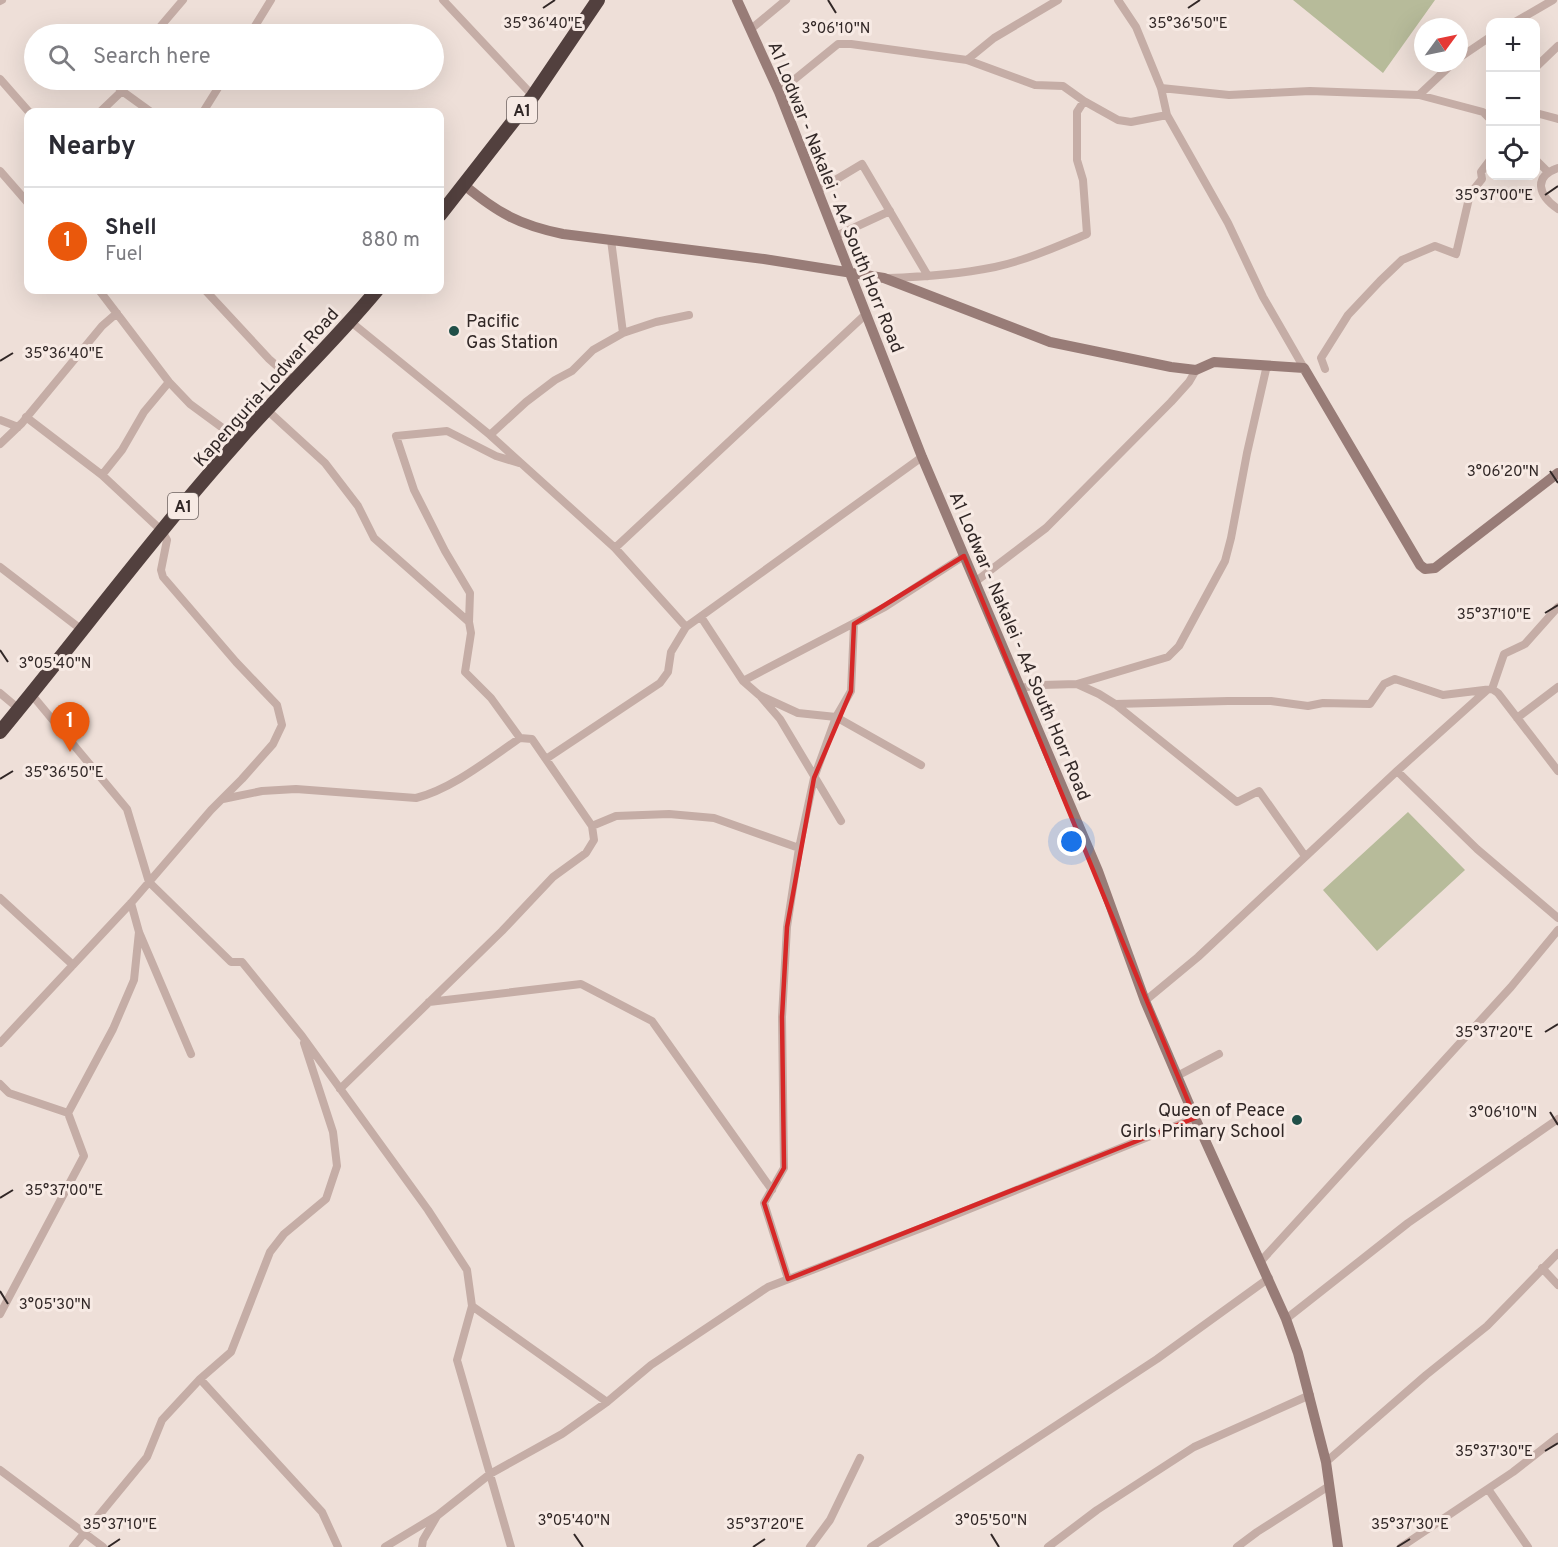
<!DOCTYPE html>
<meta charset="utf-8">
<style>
:root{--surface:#fff;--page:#f7f7f7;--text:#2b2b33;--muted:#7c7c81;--line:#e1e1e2;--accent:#ea580c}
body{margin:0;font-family:Overpass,sans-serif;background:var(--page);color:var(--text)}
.controls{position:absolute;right:18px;top:18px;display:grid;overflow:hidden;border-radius:12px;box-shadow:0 6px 24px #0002}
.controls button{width:54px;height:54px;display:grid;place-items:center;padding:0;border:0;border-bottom:2px solid var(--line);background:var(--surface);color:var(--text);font:30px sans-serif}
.compass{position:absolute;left:1414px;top:18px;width:54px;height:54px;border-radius:50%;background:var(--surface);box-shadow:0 6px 24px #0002;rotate:57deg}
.you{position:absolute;left:1072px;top:842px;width:21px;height:21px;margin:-15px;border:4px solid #fff;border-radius:50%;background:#1a73e8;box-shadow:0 0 0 9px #1a73e833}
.badge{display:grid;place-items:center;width:39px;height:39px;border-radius:50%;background:var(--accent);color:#fff;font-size:20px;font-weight:700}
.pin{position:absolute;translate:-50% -50px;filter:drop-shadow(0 2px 3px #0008)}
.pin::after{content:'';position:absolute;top:32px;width:21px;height:18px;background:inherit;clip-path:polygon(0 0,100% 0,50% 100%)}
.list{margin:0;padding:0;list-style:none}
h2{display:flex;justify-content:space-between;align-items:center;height:78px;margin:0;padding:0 24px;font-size:26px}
h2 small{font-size:20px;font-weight:400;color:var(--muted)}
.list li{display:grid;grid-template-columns:39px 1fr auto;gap:18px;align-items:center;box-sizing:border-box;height:108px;padding:0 24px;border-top:2px solid var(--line)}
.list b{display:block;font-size:22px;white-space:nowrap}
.list p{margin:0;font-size:20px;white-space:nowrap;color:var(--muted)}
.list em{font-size:20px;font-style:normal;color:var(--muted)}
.icon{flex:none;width:33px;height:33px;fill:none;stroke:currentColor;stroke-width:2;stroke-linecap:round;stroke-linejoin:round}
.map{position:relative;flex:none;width:1558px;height:1547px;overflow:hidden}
.search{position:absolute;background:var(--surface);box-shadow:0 6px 24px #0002;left:24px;top:24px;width:420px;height:66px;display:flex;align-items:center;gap:15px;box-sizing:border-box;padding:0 21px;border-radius:33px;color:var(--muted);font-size:22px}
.panel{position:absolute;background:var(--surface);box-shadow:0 6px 24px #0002;left:24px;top:108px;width:420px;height:186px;border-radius:12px}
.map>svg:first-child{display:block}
</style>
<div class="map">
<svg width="1558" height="1547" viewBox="0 0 1558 1547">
<rect width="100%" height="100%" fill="#eedfd8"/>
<path fill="#b7bb9a" d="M1293,0H1435L1383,73Z
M1408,812L1465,870L1377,951L1323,890Z"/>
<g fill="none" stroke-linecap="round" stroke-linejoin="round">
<path stroke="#c5ada6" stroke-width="8" d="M443,0L533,96
M1118,0L1136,27L1161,88L1167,115L1228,223L1263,297L1304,368
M0,1L2,0
M1515,22L1553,0
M751,29L786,0
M154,34L183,0
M250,34L271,0
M1459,58L1490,37
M967,60L994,38L1058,0
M1536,67L1558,46
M0,79L29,112
M111,80L122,91
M1161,88L1229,95L1310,91L1419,95L1453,63
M779,92L838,44H851L967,60L1035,85L1063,86L1084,101
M1419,95L1483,112L1490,119
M100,112L122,91L151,112
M203,112L223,80
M1536,113L1558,119
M1536,160L1548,172
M1558,168C1532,177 1539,196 1558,209
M0,171L28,203
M817,191L862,164L928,276
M836,236L890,211
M611,240L623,333
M888,278C924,277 960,274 995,267C1027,260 1058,246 1087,234L1083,180L1077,160V112L1084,101L1118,120L1131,122L1167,115
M99,290L169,382L190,404L239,440
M205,290L269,359L294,381
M351,322L490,435L615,548
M1325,369L1321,358L1348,315L1380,281L1402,260L1435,246L1456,254L1470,194L1482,179L1481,172L1490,160
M267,410L325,463L358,506L374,538L469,622L471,633L465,672L491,698L520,738L532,739L592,826L594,840L586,853L553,877L502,931L340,1089
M0,420L18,427
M490,435L526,402L555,380L572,371L593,350L623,333L656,322L689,315
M0,444L22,423L102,326L117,313
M102,475L122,450L144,412L169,382
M0,567L82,630
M975,582L1046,528L1171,402L1189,382L1196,370
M701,617L743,681L885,607L964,556
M469,622L470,593L445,551L414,490L396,436L447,431L496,456L519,463
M686,627L615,548L866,314
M743,681L759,695L798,713L836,717L921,765
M1077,684L1168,657L1179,646L1225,561L1231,538L1247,453L1267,365
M1020,688L1042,685L1077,684L1099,694L1115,704L1237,802L1259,791L1305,856
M1492,689L1504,654L1525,644L1558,607
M0,693L19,709
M32,695L127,809L149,882L231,962H242L302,1036L428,1210L467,1270L472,1306L607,1402
M761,697L780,719L841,821
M1115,704L1228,701H1271L1308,706L1323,703L1370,704L1384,684L1395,679L1443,695L1492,689L1498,693L1558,771
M1517,718L1558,687
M546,759L660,683L668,672L671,652L686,627L922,457
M1397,771L1477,849L1558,918
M223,799L262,791L296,789L416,798C452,789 489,759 520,738
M592,826L616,816L669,814L714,818L799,848
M0,898L73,965
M131,903L139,932L191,1054
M1145,1001L1198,957L1397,771L1486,691
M429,1002L581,984L652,1021L772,1190
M0,1043L131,903L211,810L242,779L273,744L282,725L277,705L236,662L163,577L161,570L167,540L162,531L102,475L26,417
M1177,1076L1219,1054
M0,1084L9,1093L68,1113
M68,1113L113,1029L134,980L139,932
M1261,1261L1511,987L1558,930
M1542,1268L1558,1285
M788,1279L764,1203L784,1168L782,1017L787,927L799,848L814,778L836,717L851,691L854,624
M472,1306L457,1360L511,1547
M0,1314L84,1156L68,1113
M1286,1319L1408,1223L1558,1119
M200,1379L322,1512L338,1547
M1326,1462L1426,1375L1487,1326L1558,1253
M0,1470L103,1547
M1488,1489L1528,1547
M73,1547L147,1457L162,1420L200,1379L231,1352L270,1252L284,1234L326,1199L337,1166L333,1132L304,1043
M385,1547L438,1515L490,1474L562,1434L607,1402L651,1365L768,1287L932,1224L1195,1118
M422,1547L423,1540L437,1516
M810,1547L830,1520L860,1458
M871,1547L1157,1359L1269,1278
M1048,1547L1097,1510L1194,1447L1310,1395
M1237,1547L1257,1532L1329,1486
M1401,1547L1513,1472L1558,1437"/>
<path stroke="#987c77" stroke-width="10" d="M737,0L779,92L922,457L1098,871L1145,1001L1195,1118L1286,1319L1298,1353L1326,1462L1338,1547
M464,185C498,213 519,225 563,234L764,259L884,278L1050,342L1171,367L1196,370L1214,362L1304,368L1420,565L1425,569L1435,568L1558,473"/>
<path stroke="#52403e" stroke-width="14" d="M440,215L533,96L598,0
M0,732C80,635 155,534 239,440C284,389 334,342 377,290"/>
</g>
<path fill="none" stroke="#d62828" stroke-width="4.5" stroke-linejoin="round" d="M964,556L1195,1118L788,1279L764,1203L784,1168L782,1017L787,927L814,778L851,691L854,624Z"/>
<path fill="none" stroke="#312726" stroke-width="2" d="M828,0L836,13M543,8L555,0M1188,8L1200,0M1545,195L1558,186M0,361L13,353M1550,471L1558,483M1545,613L1558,605M0,650L8,662M0,779L13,771M1545,1032L1558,1024M1550,1112L1558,1125M0,1198L13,1190M0,1291L8,1304M1545,1451L1558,1443M574,1534L583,1547M991,1534L999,1547M108,1547L120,1539M753,1547L765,1539M1397,1547L1410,1539"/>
<g fill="#204f48" stroke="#f7eae4" stroke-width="2">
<circle cx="454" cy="331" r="6"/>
<circle cx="1297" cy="1120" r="6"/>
</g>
<g text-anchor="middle" stroke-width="6" stroke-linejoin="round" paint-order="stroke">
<g fill="#f7eae4" stroke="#6c625f" stroke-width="1.5">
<rect x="507" y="97" width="30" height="26" rx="4.5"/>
<rect x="168" y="493" width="30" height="26" rx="4.5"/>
</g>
<g font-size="16" font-weight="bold" fill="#312726">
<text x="522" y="116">A1</text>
<text x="183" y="512">A1</text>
</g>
<g font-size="18" fill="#312726" stroke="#f7eae4">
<text transform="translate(836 197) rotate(68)" y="6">A1 Lodwar - Nakalei - A4 South Horr Road</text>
<text transform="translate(266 387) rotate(-48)" y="6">Kapenguria-Lodwar Road</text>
<text transform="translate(1020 646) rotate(67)" y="6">A1 Lodwar - Nakalei - A4 South Horr Road</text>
</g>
<g font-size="18" fill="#312726" stroke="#f7eae4" text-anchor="start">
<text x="466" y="327">Pacific<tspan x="466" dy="21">Gas Station</tspan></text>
<text x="1285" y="1116" text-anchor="end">Queen of Peace<tspan x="1285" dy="21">Girls Primary School</tspan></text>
</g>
</g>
<g font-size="15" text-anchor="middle" fill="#312726" stroke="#f7eae4" stroke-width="6" stroke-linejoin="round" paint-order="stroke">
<text x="543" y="28">35°36'40"E</text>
<text x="1188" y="28">35°36'50"E</text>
<text x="836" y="33">3°06'10"N</text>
<text x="1494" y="200">35°37'00"E</text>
<text x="64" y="358">35°36'40"E</text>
<text x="1503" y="476">3°06'20"N</text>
<text x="1494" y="619">35°37'10"E</text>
<text x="55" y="668">3°05'40"N</text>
<text x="64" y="777">35°36'50"E</text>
<text x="1494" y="1037">35°37'20"E</text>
<text x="1503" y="1117">3°06'10"N</text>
<text x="64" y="1195">35°37'00"E</text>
<text x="55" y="1309">3°05'30"N</text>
<text x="1494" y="1456">35°37'30"E</text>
<text x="574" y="1525">3°05'40"N</text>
<text x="991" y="1525">3°05'50"N</text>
<text x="120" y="1529">35°37'10"E</text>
<text x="765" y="1529">35°37'20"E</text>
<text x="1410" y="1529">35°37'30"E</text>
</g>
</svg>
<div class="controls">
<button>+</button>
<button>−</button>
<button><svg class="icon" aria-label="locate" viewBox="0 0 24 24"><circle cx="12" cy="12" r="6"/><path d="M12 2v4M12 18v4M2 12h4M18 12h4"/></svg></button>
</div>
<svg class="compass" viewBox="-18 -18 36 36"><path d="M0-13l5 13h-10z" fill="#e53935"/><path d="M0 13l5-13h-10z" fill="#7c7c81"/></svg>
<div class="you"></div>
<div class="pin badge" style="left:70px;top:752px">1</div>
<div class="search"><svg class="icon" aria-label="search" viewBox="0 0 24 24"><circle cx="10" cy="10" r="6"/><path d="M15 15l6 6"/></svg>Search here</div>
<section class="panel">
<h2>Nearby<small></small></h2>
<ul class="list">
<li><span class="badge">1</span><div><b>Shell</b><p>Fuel</p></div><em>880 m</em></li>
</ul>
</section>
</div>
